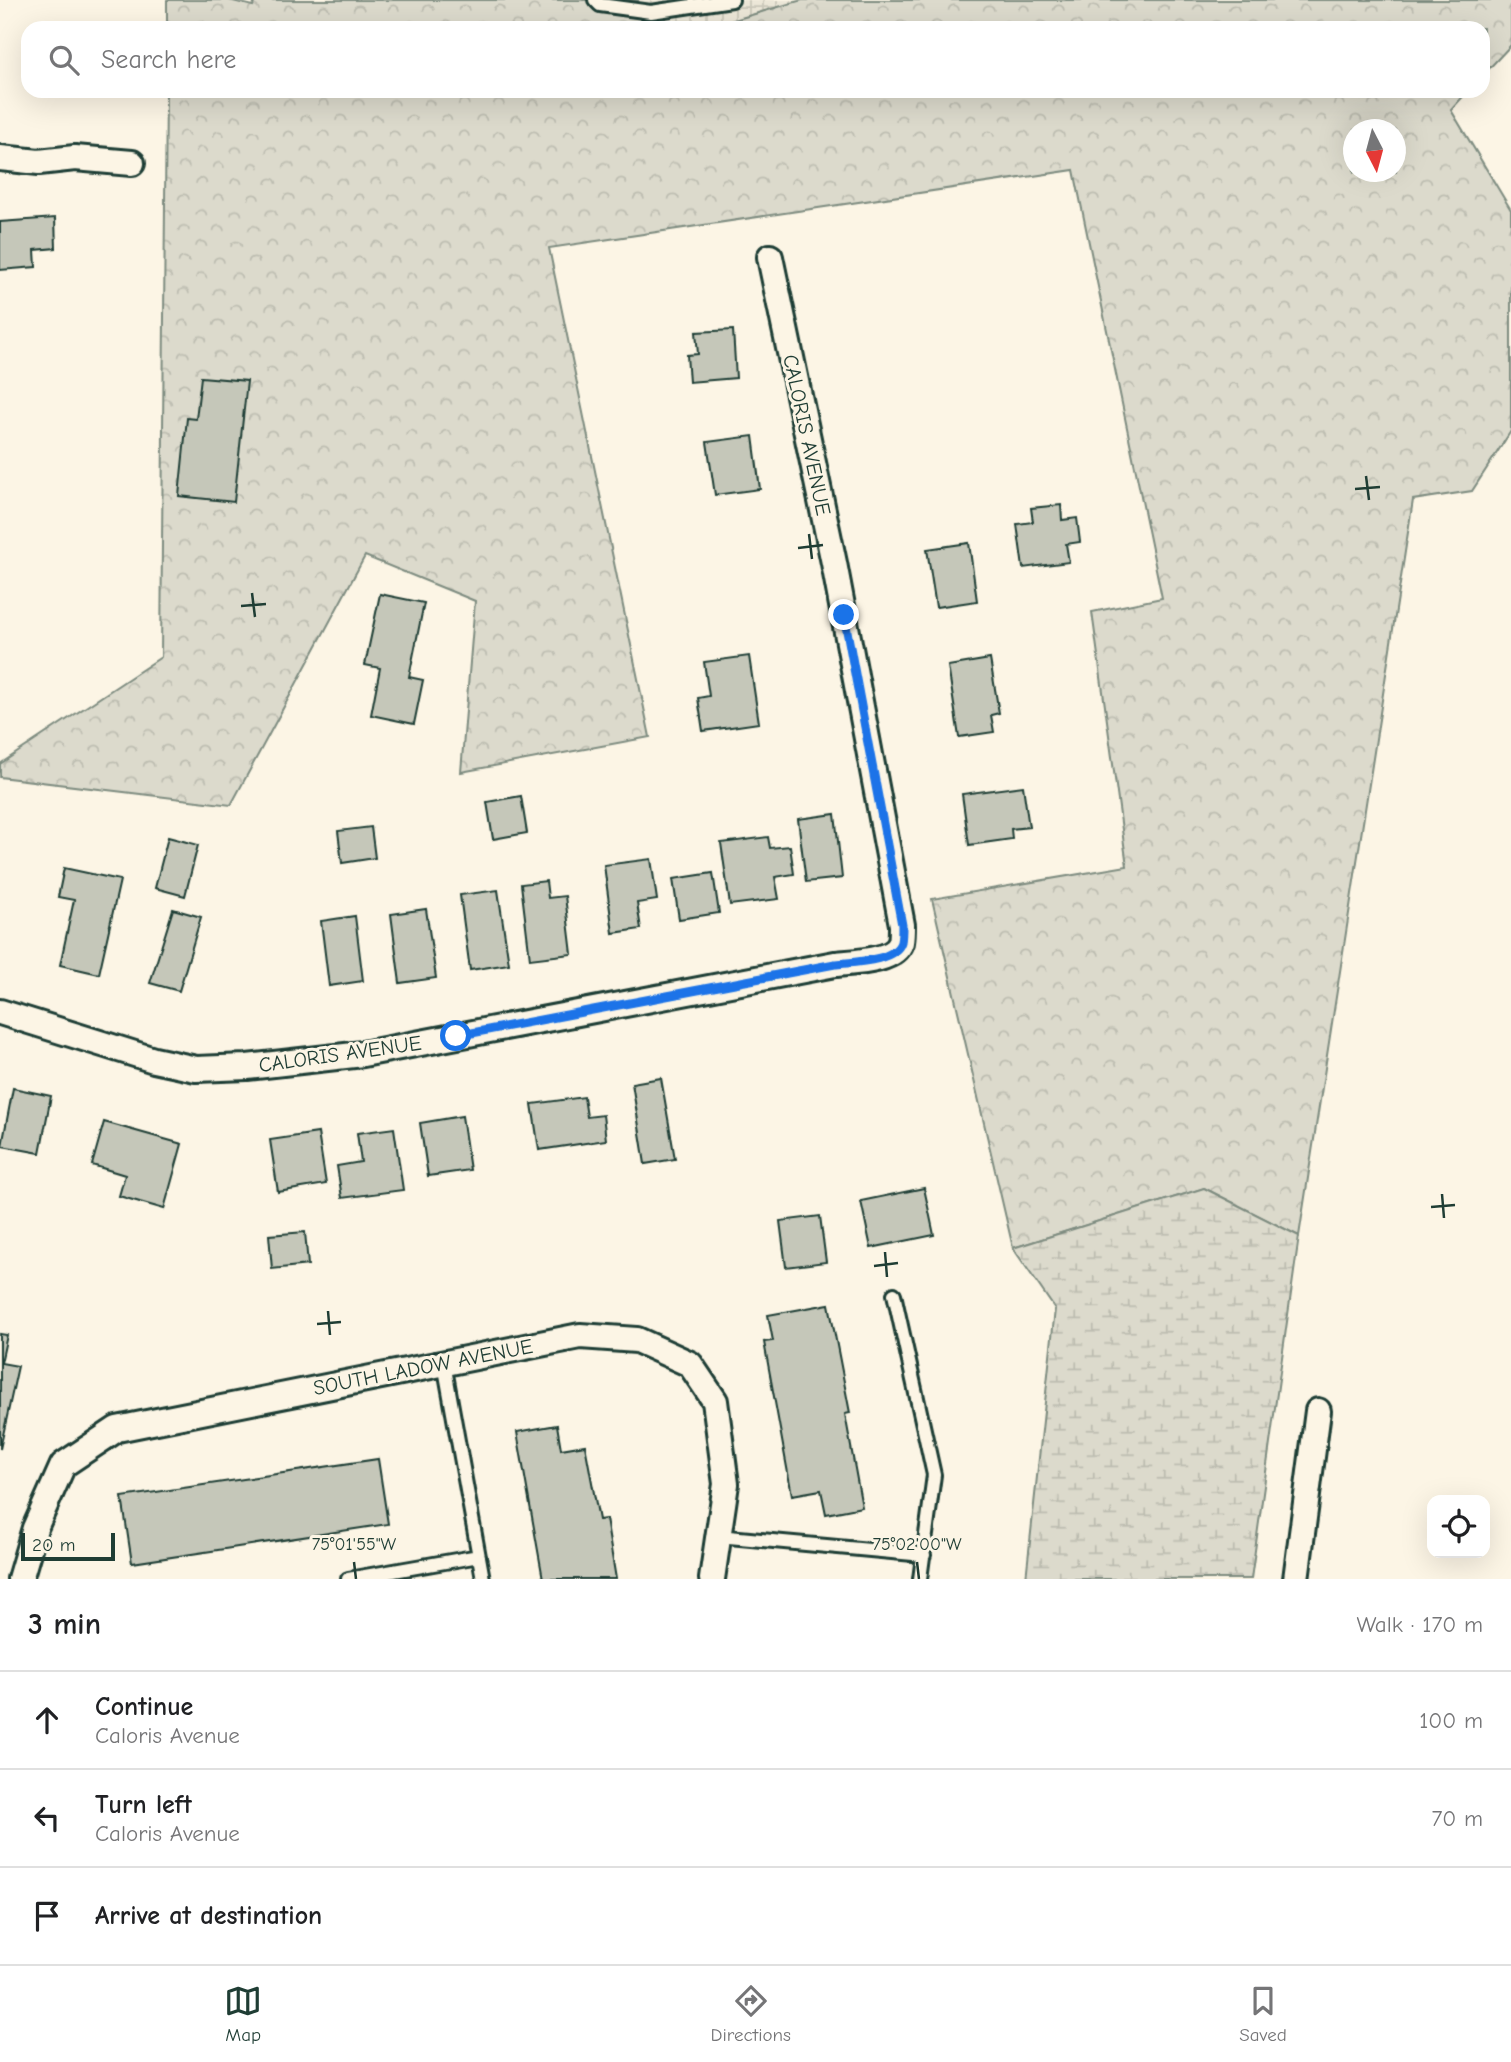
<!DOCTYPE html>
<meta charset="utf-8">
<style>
:root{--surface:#fff;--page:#f2f2f2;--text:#202124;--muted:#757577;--line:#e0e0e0;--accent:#1f3d34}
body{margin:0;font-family:"Comic Neue",sans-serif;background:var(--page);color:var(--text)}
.controls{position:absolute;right:21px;bottom:21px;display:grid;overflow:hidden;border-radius:14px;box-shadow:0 7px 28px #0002}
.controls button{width:63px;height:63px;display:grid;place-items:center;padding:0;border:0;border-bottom:2px solid var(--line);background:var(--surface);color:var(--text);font:35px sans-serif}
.compass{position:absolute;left:1343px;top:119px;width:63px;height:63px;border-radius:50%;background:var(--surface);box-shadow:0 7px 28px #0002;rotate:174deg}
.scale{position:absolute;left:21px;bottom:18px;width:94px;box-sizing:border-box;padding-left:7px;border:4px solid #1f3d34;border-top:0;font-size:19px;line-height:24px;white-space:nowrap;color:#1f3d34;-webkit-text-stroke:5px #fcf5e5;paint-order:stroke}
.stop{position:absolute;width:21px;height:21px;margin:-16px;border:5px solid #1a73e8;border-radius:50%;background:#fff}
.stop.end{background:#1a73e8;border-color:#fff;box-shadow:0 2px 7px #0008}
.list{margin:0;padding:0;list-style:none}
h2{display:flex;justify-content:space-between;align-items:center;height:91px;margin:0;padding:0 28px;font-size:30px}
h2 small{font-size:23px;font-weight:400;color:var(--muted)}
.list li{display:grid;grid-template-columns:46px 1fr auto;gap:21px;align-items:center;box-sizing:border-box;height:98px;padding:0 28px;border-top:2px solid var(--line)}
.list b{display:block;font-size:26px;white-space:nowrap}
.list p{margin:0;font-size:23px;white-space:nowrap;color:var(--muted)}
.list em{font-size:23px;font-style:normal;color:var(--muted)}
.icon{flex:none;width:38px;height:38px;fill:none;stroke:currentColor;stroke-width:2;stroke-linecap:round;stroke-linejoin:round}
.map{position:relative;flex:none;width:1511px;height:1579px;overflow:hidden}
.search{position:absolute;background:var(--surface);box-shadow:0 7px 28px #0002;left:21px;right:21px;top:21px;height:77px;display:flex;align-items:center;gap:18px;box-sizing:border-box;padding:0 24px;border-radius:21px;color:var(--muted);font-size:26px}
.sheet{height:385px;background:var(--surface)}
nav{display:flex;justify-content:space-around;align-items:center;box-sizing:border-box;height:98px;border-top:2px solid var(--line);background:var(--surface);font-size:19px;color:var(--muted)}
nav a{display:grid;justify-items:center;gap:4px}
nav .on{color:var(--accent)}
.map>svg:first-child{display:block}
</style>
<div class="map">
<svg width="1511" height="1579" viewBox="0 0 1511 1579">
<defs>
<pattern id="industrial-grid" width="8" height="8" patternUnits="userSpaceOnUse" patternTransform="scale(1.75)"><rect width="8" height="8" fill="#ece7d8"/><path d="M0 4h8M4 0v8" fill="none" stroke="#cac7ba"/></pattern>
<pattern id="forest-crowns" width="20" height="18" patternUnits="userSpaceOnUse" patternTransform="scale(1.75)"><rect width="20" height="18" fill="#dcdacc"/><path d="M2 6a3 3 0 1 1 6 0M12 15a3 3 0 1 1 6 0" fill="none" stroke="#bcbcb0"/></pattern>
<pattern id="wetland-marsh" width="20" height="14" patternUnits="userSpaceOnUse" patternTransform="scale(1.75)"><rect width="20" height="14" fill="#dcdacc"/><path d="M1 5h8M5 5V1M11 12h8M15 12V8" fill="none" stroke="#bcbcb0"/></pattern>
</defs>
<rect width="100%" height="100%" fill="#fcf5e5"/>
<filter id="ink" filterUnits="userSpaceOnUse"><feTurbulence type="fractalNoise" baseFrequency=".0143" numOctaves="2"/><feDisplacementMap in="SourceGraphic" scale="14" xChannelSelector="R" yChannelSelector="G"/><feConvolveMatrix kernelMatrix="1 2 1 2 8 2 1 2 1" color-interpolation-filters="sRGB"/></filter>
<g filter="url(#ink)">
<path fill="url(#industrial-grid)" d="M638,0H802L707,28H642Z"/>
<path fill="url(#forest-crowns)" stroke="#7e8c80" stroke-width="2" fill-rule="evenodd" d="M167,0H229L253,6L255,0H638L642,28H167Z
M802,0H1511V45L1483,75V28H707Z
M166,91H1468L1451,110L1511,210V431L1472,491L1413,500L1299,1236L1204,1188L1013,1248L932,899L1127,866L1092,612L1162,598L1074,170L549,248L650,737L461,772L475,601L365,556L231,805L0,777V764L161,657ZM1354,130H1396V172H1354Z"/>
<path fill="url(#wetland-marsh)" stroke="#7e8c80" stroke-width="2" d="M1204,1188L1299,1236L1251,1579H1026L1055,1309L1013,1248Z"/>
<path fill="#c5c7b9" stroke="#1f3d34" stroke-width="2" d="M55,218L56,248L35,250L36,267L0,270V222Z
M733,330L736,378L689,382L687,355L698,354L696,332Z
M201,377L247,381L234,502L179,496L187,418L196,419Z
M753,436L760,489L715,495L707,442Z
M1061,505L1062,520L1077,518L1080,542L1066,544L1069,562L1023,568L1017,524L1033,522L1031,508Z
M969,543L977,601L936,607L927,549Z
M380,594L424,603L409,677L423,680L414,724L371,715L380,668L365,665Z
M749,656L759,723L703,731L698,698L709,696L704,662Z
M990,659L999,713L991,715L994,732L959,737L948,666Z
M1023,786L1029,827L1011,829L1012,839L969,845L962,794Z
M521,796L527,833L493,839L487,802Z
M835,814L842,878L806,882L798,819Z
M371,827L375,858L342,863L338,831Z
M168,837L198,845L185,896L155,888Z
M768,837L770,848L790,846L794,874L775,877L779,899L730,905L721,843Z
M651,859L657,900L637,903L641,929L613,933L604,865Z
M64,868L120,880L99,974L60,965L74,900L58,897Z
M713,873L719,913L679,919L673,879Z
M546,881L548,898L565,896L572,954L530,959L521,884Z
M498,890L509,964L470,970L460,895Z
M173,909L201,917L179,991L150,983Z
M426,909L436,978L400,983L391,914Z
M355,916L363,981L329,986L321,921Z
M661,1078L675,1159L645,1164L632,1083Z
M13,1088L51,1096L40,1153L2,1146Z
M584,1097L587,1117L603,1115L606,1140L539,1150L532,1104Z
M462,1116L470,1170L428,1176L420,1123Z
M104,1122L182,1144L164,1209L119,1196L125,1175L92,1165Z
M394,1128L403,1190L342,1198L337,1166L361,1162L357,1133Z
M318,1133L326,1184L278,1192L270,1140Z
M924,1188L934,1235L871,1248L861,1201Z
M820,1216L826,1262L786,1267L780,1221Z
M305,1232L308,1265L272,1269L269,1235Z
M829,1304L850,1413L845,1414L862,1507L826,1514L821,1490L792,1495L764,1342L773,1341L768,1315Z
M0,1334L7,1335L1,1363L18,1366L0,1449Z
M557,1425L561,1449L585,1445L599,1520L606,1519L616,1579H543L517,1432Z
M378,1459L388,1524L132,1563L122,1497Z"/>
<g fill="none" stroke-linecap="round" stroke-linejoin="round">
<defs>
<path id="lane" d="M595,0L600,5L651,12L732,0
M894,1294L934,1475L920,1579
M444,1363L483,1579
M718,1536L924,1555
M348,1579L479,1556"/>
<path id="street" d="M0,158L39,162L75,158L132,163
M0,1012L154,1060L196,1069L247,1067L363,1054L835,964C853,962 895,962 901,942C902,937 902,930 902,925L834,563L770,257
M20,1579L35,1528L63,1465L117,1429L580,1336L637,1340L690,1364L715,1401L726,1484L712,1579
M1296,1579L1318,1411"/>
</defs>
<use href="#lane" stroke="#1f3d34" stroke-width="18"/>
<use href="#street" stroke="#1f3d34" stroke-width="30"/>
<use href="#lane" stroke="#fcf5e5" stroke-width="12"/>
<use href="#street" stroke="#fcf5e5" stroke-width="24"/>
</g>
</g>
<g fill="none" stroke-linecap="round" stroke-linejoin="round" filter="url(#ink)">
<path stroke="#1a73e8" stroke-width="9" d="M456,1036L835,964C853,962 895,962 901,942C902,937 902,930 902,925L844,615"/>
</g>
<path fill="none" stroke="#1f3d34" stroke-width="2.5" d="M1366,476L1369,500M1355,489L1380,487M809,534L812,559M798,548L823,545M252,593L255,617M241,606L266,604M1442,1194L1444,1218M1431,1207L1455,1205M885,1252L887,1277M874,1266L898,1263M328,1311L330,1335M317,1324L341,1322M354,1562L356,1579M917,1562L919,1579"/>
<g text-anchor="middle" stroke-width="6" stroke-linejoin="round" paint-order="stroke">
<g font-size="21" fill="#1f3d34" stroke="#fcf5e5">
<text transform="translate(807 435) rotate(78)" y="7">CALORIS AVENUE</text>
<text transform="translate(340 1054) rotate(-8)" y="7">CALORIS AVENUE</text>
<text transform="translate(423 1367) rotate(-11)" y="7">SOUTH LADOW AVENUE</text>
</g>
</g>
<g font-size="18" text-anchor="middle" fill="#1f3d34" stroke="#fcf5e5" stroke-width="6" stroke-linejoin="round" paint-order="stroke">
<text x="354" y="1550">75°01'55"W</text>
<text x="917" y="1550">75°02'00"W</text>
</g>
</svg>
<div class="controls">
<button><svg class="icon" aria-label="locate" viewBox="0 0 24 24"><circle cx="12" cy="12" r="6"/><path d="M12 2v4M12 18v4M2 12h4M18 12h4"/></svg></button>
</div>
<svg class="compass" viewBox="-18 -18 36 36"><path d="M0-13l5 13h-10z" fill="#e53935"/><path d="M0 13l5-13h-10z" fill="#757577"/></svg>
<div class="scale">20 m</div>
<div class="stop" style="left:456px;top:1036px"></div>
<div class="stop end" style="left:844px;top:615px"></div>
<div class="search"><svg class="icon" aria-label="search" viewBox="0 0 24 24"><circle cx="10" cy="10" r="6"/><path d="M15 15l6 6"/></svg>Search here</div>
</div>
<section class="sheet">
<h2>3 min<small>Walk · 170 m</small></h2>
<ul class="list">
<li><svg class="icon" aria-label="ahead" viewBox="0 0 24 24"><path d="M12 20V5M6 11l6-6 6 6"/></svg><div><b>Continue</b><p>Caloris Avenue</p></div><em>100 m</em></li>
<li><svg class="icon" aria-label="left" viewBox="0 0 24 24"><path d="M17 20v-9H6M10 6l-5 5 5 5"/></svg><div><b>Turn left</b><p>Caloris Avenue</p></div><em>70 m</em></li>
<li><svg class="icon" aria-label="arrive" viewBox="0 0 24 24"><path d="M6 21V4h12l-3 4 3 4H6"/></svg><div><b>Arrive at destination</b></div></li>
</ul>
</section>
<nav>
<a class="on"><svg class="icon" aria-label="map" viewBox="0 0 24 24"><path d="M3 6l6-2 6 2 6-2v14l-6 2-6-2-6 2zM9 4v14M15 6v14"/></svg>Map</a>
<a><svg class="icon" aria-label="directions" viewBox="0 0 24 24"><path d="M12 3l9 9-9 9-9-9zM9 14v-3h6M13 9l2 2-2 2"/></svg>Directions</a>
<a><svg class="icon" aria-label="saved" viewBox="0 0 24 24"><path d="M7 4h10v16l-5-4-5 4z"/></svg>Saved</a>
</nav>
